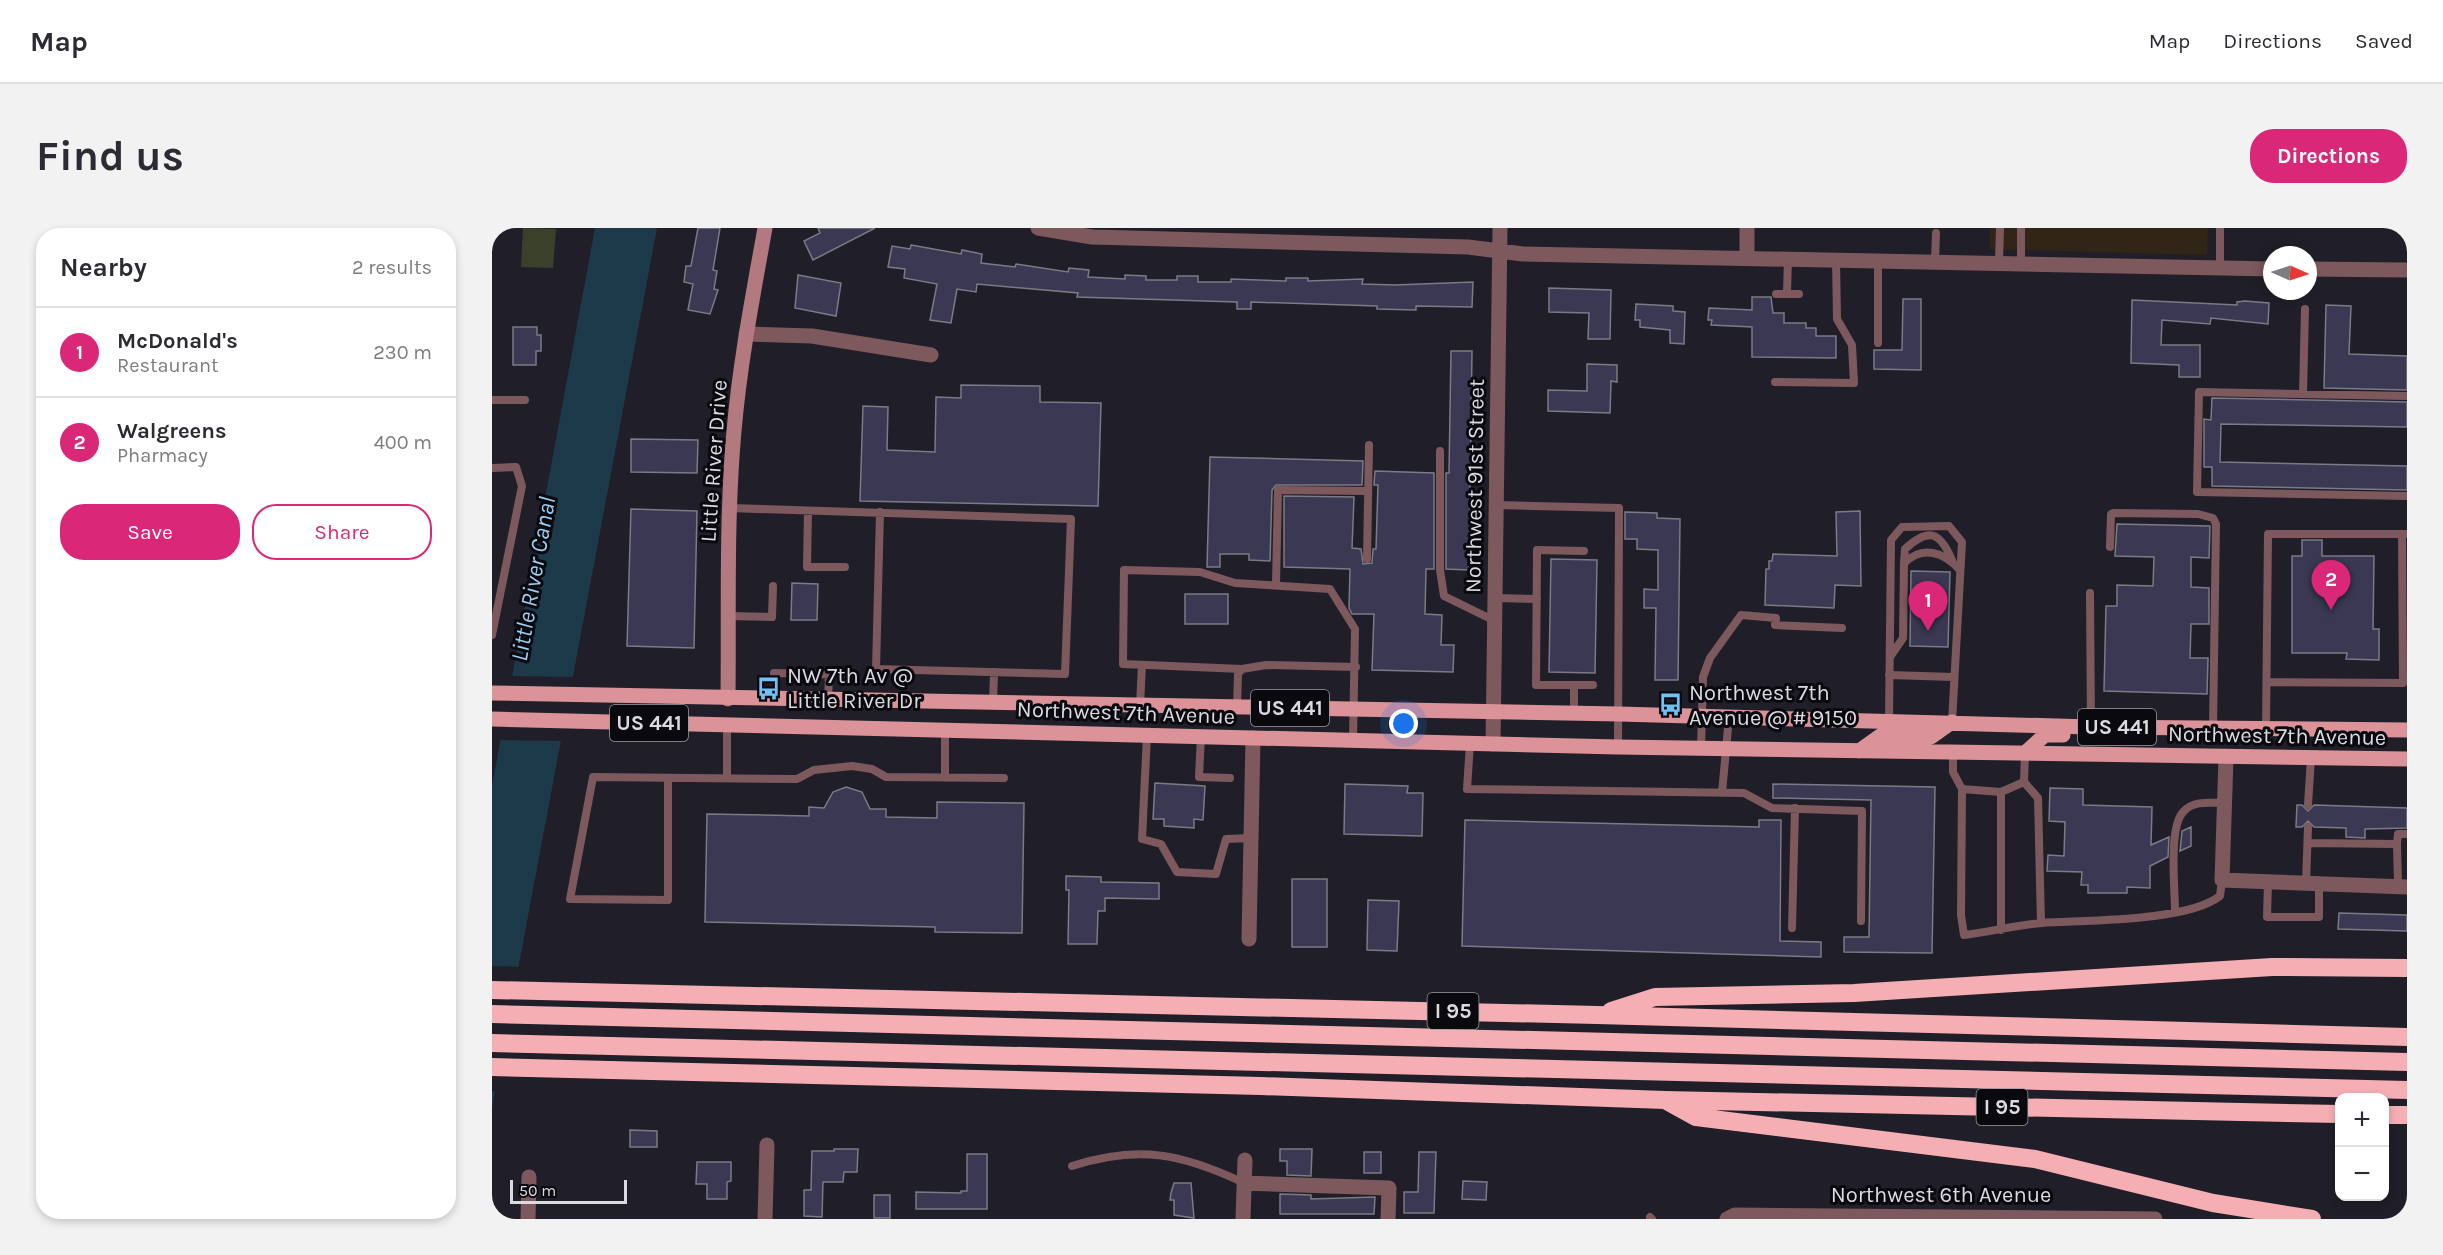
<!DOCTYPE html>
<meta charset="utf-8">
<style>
:root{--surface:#fff;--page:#f2f2f3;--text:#2b2b33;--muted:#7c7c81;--line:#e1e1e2;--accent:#db2777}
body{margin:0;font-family:Karla,sans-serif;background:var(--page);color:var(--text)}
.controls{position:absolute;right:18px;bottom:18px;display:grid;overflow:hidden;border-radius:12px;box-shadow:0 3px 9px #0003}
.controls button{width:54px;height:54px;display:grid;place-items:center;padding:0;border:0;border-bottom:2px solid var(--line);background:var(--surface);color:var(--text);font:30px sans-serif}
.compass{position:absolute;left:1771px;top:18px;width:54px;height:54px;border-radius:50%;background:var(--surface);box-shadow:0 3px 9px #0003;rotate:93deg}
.scale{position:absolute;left:18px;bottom:15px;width:117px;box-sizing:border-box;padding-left:6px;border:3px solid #dbdae1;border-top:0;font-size:16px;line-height:21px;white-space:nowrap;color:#dbdae1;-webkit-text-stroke:4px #0a090e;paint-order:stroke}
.you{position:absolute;left:912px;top:496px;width:21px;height:21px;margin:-15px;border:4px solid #fff;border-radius:50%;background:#1a73e8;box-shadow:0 0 0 9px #1a73e833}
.badge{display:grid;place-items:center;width:39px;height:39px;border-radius:50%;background:var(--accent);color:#fff;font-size:20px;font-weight:700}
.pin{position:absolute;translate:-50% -50px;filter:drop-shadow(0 2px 3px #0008)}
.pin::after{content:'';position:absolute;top:32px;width:21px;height:18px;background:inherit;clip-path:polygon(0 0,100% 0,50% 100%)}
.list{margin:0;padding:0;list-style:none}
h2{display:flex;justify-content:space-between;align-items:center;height:78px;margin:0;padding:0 24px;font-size:26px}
h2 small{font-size:20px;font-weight:400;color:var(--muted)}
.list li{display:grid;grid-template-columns:39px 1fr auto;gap:18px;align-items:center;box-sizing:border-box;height:90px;padding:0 24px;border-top:2px solid var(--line)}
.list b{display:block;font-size:22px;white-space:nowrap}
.list p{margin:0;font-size:20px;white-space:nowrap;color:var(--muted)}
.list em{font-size:20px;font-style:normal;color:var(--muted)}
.actions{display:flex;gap:12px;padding:18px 24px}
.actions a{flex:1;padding:14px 0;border:2px solid var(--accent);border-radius:24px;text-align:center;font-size:21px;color:var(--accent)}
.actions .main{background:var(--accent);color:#fff}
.map{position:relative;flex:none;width:1915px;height:991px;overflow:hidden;border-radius:24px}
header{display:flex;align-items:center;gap:36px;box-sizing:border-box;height:84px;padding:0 30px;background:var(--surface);border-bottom:2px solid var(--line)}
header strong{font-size:28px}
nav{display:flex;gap:33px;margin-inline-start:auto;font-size:21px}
.intro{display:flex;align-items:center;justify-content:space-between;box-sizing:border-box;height:144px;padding:0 36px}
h1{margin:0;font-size:42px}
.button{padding:15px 27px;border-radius:24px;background:var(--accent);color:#fff;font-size:21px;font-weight:700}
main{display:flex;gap:36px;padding:0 36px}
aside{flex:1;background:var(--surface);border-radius:24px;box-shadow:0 3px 9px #0003}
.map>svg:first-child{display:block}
</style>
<header>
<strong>Map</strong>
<nav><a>Map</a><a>Directions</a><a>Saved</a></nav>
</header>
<div class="intro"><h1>Find us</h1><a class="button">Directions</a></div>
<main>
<aside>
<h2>Nearby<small>2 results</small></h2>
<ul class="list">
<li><span class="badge">1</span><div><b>McDonald's</b><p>Restaurant</p></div><em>230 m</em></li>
<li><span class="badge">2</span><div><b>Walgreens</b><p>Pharmacy</p></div><em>400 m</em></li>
</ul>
<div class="actions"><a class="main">Save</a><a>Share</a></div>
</aside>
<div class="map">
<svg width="1915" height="991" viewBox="0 0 1915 991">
<rect width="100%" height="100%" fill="#201f29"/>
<path fill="#312517" d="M1498,0H1716L1715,27L1498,21Z"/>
<path fill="#3b402b" d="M31,0L64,1L61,40L29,39Z"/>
<path fill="#1d3a4b" d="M103,0H165L0,880V558Z"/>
<path fill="#201f29" d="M19,448L85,449L73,513L6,512Z
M0,738L30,739L6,864L0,863Z"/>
<path fill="#3a3852" stroke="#7b7a86" stroke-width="1.5" d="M206,0H228L221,42L225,43L222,61L226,62L218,86L196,82L201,56L192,54L194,38H199Z
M326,0H383L321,32L312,13L328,5Z
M419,17L469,26L470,22L490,26L489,35L523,39L524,36L576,44L577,40L597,42L596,49L633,51V47L654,48V52H685V48H706V54H739V51L794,53V50H816V53L871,51L870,56L903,57L981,54L980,79L924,78V82L885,81V78L759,74V81H745V74L585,69L586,65L485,56L484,64L465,61L459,95L438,92L445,56L412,50L413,41L396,39L400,18L418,21Z
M306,47L349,55L344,88L303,80Z
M1057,60L1119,62L1118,111H1096L1097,85L1057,84Z
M1260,69H1279L1281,85H1292V95H1314V100H1324V108H1344V130L1260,129V99L1219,97L1220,92H1216L1217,80L1260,82Z
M1411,71H1429V142L1382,141V122H1410Z
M1640,72L1745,77V74L1753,73L1777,75L1776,96L1719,90L1718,96L1670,92L1669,117H1708V149H1687V137L1639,135Z
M1144,76L1181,78V83L1193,84L1192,116L1178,115V102L1148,99V92H1143Z
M1834,77L1859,78L1857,126L1915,128V162L1832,160Z
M21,99H45V107H49V123H44V137H21Z
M959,123H980L977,342L954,341V245H957Z
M1095,136L1125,137V154L1119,153L1118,185L1056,183V162L1095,163Z
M469,157L548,158V174L609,175L606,278L368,273L371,178L396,179L395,222L443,224L444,169L469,170Z
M1720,170L1915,174V199L1729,196L1728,234L1915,238V262L1720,258V239H1712V191L1719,192Z
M139,211L206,212L205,245L139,244Z
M718,229L871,233L870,257H784L780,262L778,333L757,332V326H728V339H715Z
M883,243L942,245V341H934L933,386L950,387L949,417H962L961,444L880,442L882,386H860L857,380L858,341L792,339V268L862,269L860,320L869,321L871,336L880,335L881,321H884L886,257H882Z
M139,281L205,283L202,420L135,418Z
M1368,283L1369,358L1343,357L1342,380L1273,377L1274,341H1277V333H1280L1281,326L1345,328L1344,284Z
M1133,284L1165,285V290L1188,291L1186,452H1163L1164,380H1152V361L1166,362V322L1145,321V311H1133Z
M1625,296L1718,298L1717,330L1699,329V359L1717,360V396H1699L1698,430H1716L1715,466L1612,463L1614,378H1625V357L1661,358L1662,329L1623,328Z
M1810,312H1830V328H1882L1881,401H1887V432L1854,431L1855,425H1800V328H1810Z
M1059,331L1105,332L1103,445L1057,444Z
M1419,343L1458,344L1456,419L1418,418Z
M300,355L326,356L325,392H299Z
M693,366H736V396H693Z
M663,555L713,558L711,592L702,591V600L672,598V591H661Z
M853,556L916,558L915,565H931L930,608L852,606Z
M1281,556L1443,559L1440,725L1352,724V709H1377L1379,572L1281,570Z
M354,559L370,564L378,581H394V589L445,590V574L532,575L530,705L443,704V699L213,694L215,586L317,588V579L332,580L341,564Z
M1558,560L1591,561V577L1660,579L1659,617L1677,609L1676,629L1658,638V660L1635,659V665H1596V657H1589L1590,644L1555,643L1556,627L1572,628L1573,594L1557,593Z
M1805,577H1810L1816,583L1822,577L1915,580V600L1873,601V610L1854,609V600L1822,599L1816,593L1810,599H1804Z
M973,592L1267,599V592H1289L1288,713L1329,714V729L970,718Z
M1699,599V618L1688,623L1690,603Z
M574,648L609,649V654L667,655V671L613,670V683H606L605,716H576L577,662H574Z
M800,651H835V719H800Z
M876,672L907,673L905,723L875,722Z
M1847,685L1915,687V703L1846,701Z
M138,902L165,903V919H138Z
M342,921H366L365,944H352L351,954H331L330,989L312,988V962H319L320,923H342Z
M788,921H820L819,948L795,947V933H788Z
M872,924H889V945H872Z
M927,924H944L942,985H912V964H926Z
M475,926H495V981H424V964L469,965V963H475Z
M205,934H239V953L235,954V971H215V956H204Z
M971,953L995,954L994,972L970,971Z
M682,955H699L702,990L682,987V972H678L679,965Z
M788,966L819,967V971L883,969L882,986H788Z
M382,967H398V990H382Z"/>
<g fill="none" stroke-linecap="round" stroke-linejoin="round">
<path stroke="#7d595d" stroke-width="8" d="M1443,34L1444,5
M1507,35L1508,0
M1529,36V0
M1728,40V0
M1284,66H1307
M1295,66L1296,30
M1386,115V32
M1283,154L1362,155L1360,117L1345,91L1344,31
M1811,166L1813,81
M1915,168L1707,164L1705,264L1915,268
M0,172H33
M948,223V342L952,368L1003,393
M0,240L24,239L30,258L0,407
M1004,277L1127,280L1126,519
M237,280L579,291L573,446L384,441L388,284
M316,283L315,339H353
M1618,319L1619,286L1621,285L1706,286L1721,290L1724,296L1721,500
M1092,323L1045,322L1044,457H1101
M875,331L877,217
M1412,335L1413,321C1437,299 1448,304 1460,332
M784,357L786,262L876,263
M1598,365L1599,499
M1003,370L1045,371
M237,388L280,389L281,358
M1398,429L1411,410L1412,335C1431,317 1452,324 1468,342
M750,441L631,436L632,342L708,344L743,355L838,361L863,401L861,512
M282,445L359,447
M1397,447L1461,449
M1776,454L1911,455L1910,306
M1082,457V485
M336,472L337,446
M501,474L502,444
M648,477L650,437
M745,479L746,446L750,441L774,437L864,439
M1397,493L1399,312L1410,299L1457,298L1470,314L1460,494
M1774,499L1776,306H1915
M655,507L650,611L669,616L685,644L724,646L734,611L759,610
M709,508L707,549L738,550
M978,515L975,561L1252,565L1280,580L1370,583L1369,693
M1209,520L1211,449L1218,430L1249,387L1284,390L1283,397L1350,400
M1461,525V544L1470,561L1469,687L1472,707C1498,704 1524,697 1550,695C1594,692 1694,694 1728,668L1730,652
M1533,525L1532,554L1546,570L1549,695
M176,550V672L78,671L101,549L305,551L322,542L360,538L380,541L394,549L512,550
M235,550V497
M453,550V502
M1470,561L1509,564L1532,554
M1509,564V702
M1230,565L1237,489
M1816,577L1819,530
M1816,615L1905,616L1906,658
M1905,616L1906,606H1915
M1776,654L1775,689H1827V656
M1814,655L1816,599
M1683,683C1683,660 1676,598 1692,583C1702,572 1719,575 1732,575
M1300,700L1303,580
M580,938C646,917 689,925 752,955
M1158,989L1160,991"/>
<path stroke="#7d595d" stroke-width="15" d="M546,0L600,9L976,19L1031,26L1780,41
M1255,29V0
M1816,41L1915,42
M254,106L320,108L439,127
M1001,516L1008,0
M1734,530L1730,652L1915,659
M757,711L761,510
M752,955L897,960L896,991
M36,991L37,949
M273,991L275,917
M751,991L753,932
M1235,991L1243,987L1663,991"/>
<path stroke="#b2797f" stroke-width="15" d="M236,471C237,382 234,292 242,203C248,134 261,67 273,0"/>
<path stroke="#db9299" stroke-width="15" d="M0,465L1127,486L1599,499L1915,502
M0,491L1126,519L1915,531
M1367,523L1388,508L1439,509L1460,494
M1533,525L1553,507H1571"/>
<path stroke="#f6aeb5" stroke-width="18" d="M0,762L1105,787L1915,809
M1119,783L1163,769L1362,765L1780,739L1915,740
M0,786L1915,834
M0,815L1915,862
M0,839L769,858L1173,872L1848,886
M1175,873L1204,889L1543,931L1721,975L1820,991
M1892,887H1915"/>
</g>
<defs>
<symbol id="bus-bare" viewBox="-9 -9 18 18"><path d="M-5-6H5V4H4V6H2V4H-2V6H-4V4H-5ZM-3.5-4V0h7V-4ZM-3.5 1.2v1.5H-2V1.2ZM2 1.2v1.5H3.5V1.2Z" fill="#72c1f5" stroke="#0a090e" stroke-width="2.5" paint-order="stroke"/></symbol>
</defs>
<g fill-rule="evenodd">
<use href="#bus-bare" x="260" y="444" width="33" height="33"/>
<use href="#bus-bare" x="1162" y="460" width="33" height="33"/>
</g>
<g text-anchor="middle" stroke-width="6" stroke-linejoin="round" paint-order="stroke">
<g fill="#0a090e" stroke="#9c9ba2" stroke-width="1.5">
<rect x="759" y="462" width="78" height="36" rx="4.5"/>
<rect x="118" y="477" width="78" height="36" rx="4.5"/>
<rect x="1586" y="481" width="78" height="36" rx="4.5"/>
<rect x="935.5" y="765" width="51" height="36" rx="4.5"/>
<rect x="1484.5" y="861" width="51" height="36" rx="4.5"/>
</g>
<g font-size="21" font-weight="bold" fill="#dbdae1">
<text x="798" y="487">US 441</text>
<text x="157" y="502">US 441</text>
<text x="1625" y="506">US 441</text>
<text x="961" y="790">I 95</text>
<text x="1510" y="886">I 95</text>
</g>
<g font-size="22" fill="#dbdae1" stroke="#0a090e">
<text transform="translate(221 233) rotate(-86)" y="8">Little River Drive</text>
<text transform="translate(982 258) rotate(-89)" y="8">Northwest 91st Street</text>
<text transform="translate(634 484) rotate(2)" y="8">Northwest 7th Avenue</text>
<text transform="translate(1785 507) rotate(1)" y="8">Northwest 7th Avenue</text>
<text x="1449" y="974">Northwest 6th Avenue</text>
</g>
<g font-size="22" fill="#dbdae1" stroke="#0a090e" text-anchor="start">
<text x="295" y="455">NW 7th Av @<tspan x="295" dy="25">Little River Dr</tspan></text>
<text x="1197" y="472">Northwest 7th<tspan x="1197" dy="25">Avenue @ # 9150</tspan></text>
</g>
<g font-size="24" font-style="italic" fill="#99d0f3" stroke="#0a090e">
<text transform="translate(41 351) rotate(-80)" y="8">Little River Canal</text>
</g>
</g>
</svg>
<div class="controls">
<button>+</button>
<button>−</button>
</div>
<svg class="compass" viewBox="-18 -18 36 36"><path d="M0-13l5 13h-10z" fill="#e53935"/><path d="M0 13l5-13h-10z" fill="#7c7c81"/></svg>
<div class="scale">50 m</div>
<div class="you"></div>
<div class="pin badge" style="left:1436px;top:403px">1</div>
<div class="pin badge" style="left:1839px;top:382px">2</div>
</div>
</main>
